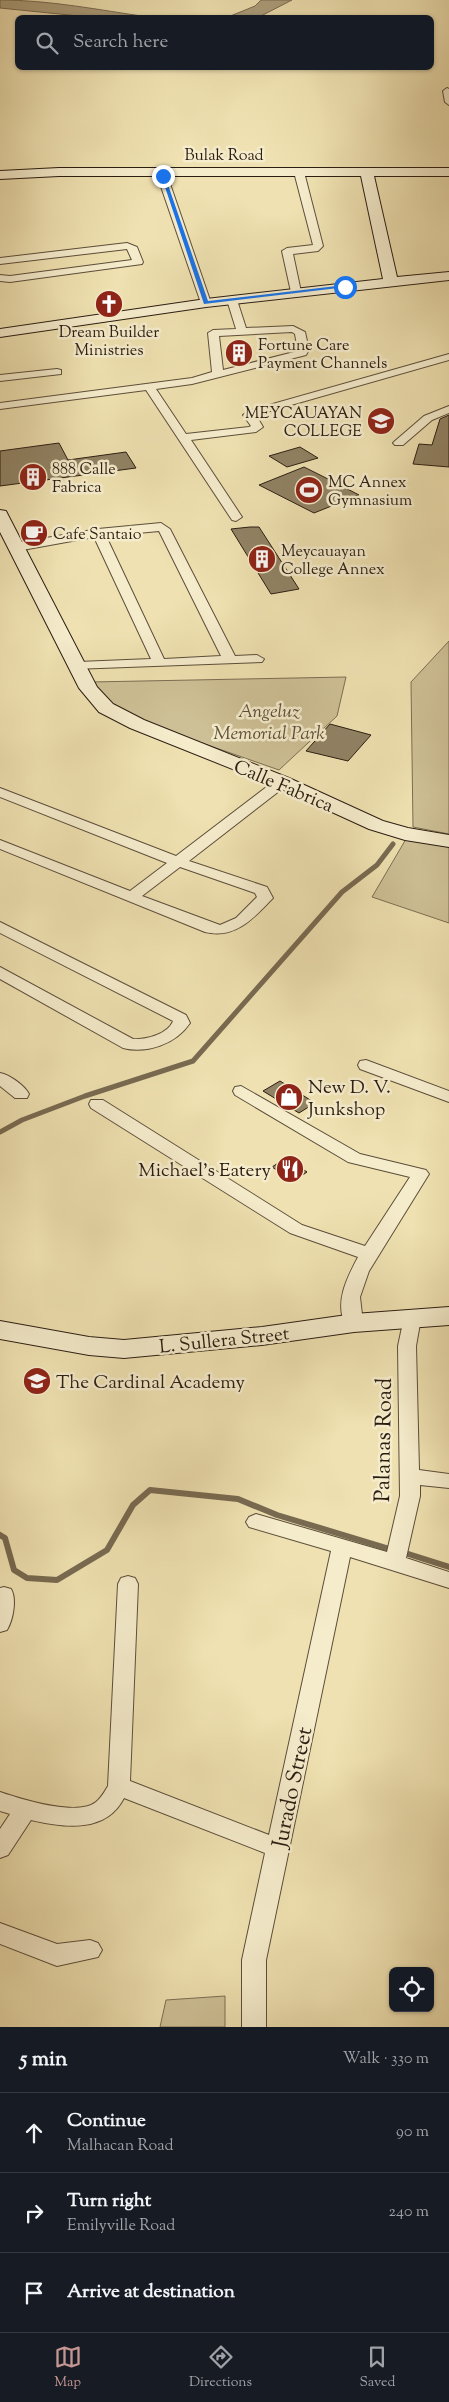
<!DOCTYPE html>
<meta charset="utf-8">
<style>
:root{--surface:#171b24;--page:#242831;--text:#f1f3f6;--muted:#9ea1a6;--line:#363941;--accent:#c59692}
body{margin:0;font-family:"Sorts Mill Goudy",serif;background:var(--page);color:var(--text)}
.controls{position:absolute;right:15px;bottom:15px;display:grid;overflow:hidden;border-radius:8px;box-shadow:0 1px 4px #0004}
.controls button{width:45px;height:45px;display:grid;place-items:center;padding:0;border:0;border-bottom:1px solid var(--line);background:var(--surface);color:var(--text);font:25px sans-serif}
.stop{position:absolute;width:15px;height:15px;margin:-11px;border:4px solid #1a73e8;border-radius:50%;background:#fff}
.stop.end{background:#1a73e8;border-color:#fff;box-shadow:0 1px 5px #0008}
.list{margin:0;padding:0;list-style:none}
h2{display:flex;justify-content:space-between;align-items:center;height:65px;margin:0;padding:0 20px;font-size:21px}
h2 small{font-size:16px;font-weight:400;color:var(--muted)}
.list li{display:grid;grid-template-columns:32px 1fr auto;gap:15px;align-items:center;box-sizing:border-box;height:80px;padding:0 20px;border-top:1px solid var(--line)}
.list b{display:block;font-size:19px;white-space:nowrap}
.list p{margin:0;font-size:16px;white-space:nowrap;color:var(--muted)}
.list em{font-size:16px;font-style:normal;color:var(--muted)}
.icon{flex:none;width:28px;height:28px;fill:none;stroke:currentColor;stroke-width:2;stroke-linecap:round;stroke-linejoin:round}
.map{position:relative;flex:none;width:449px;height:2027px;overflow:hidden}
.search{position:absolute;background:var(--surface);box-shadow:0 1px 4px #0004;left:15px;right:15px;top:15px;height:55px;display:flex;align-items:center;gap:12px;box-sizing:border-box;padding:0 18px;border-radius:8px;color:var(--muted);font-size:19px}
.sheet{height:305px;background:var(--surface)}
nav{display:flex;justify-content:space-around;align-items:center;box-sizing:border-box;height:70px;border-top:1px solid var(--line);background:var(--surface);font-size:14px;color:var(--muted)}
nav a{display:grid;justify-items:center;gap:2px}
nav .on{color:var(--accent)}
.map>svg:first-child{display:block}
</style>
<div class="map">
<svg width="449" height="2027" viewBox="0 0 449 2027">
<rect width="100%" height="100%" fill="#efe1b1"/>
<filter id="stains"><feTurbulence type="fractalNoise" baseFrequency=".004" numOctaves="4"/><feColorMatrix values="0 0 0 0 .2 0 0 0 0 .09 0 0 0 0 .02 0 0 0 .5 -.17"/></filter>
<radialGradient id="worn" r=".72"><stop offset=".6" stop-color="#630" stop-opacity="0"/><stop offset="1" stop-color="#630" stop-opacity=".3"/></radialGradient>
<path fill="#cec096" stroke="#7c6e54" d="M449,641V834L413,827L411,682Z
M346,677L337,716L279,770L142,722L105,701L91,682Z
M406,839L449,847V923L372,897Z
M225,1996V2027H160L166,2000Z"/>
<path fill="#ac9e7b" stroke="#786a51" d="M0,0C50,0 99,10 148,17H89L0,8Z
M261,0H292L259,17H228L255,6Z"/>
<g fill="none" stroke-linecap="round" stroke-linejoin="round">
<path stroke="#786a51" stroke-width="5" d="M0,1132L22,1120L85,1096L193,1061L342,892L377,865L393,844"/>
<path stroke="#786a51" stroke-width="6" d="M0,1535L5,1538L14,1570L27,1578L57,1580L107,1550L133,1505L150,1490L238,1499L277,1515L393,1550
M402,1552L449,1567"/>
</g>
<path fill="#918365" stroke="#2b1d12" d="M449,415V467L413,464L419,444L432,445L440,419Z
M59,443L68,460L126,452L136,468L0,486V451Z
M300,447L318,458L287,467L269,456Z
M304,467L334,482L359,495L314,513L259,485Z
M250,527H259L299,589L271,594L231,529Z
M330,724L371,735L348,761L306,751Z
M280,1081L315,1103L299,1113L263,1091Z
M286,1158L307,1172L294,1181L272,1167Z"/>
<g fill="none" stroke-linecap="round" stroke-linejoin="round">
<defs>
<path id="street" d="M447,88L449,89V105L445,102L443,91Z
M161,169L166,172L211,303L210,305L206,306L201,303L156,172Z
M299,169L304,172L323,246L318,251L293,254L301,292L296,295L291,292L282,251L287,248L313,245L294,172Z
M127,243L137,247L143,262L142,264L10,282L0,281V275L10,276L132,260L127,249L0,264V258Z
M232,297L237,300L246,328L293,326L305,332L309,350L306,355L192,384L156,389L186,434L249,427L251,426L243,415L248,411L449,354V360L256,415L263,427L256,432L191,440L242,517L236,521L232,520L146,390L0,409V403L192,378L212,372L208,333L213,330L236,329L227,300ZM292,332L295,334L298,351L223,370L219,336Z
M57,369L61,370V374L0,381V375Z
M449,406V413L432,420L403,445H395L393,443L395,441L424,416Z
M161,523L170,529L235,656L257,655L264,659L262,662L73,669L71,666L73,663L78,662L151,659L94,537L17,551L11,547L17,543L98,529ZM159,531L221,656L164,659L106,536Z
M282,778L287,779L289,782L287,785L189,861L267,887L273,898L270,901C252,920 234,939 205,932L0,849V840L130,891L167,863L0,797V788L176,856L277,779ZM180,867L255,893L257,897L236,918L220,925L142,896Z
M0,922L186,1015L190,1023C176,1044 147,1054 123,1048L0,979V967L133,1039C146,1040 168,1034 173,1021L0,933Z
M366,1060L449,1091V1102L360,1069L358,1065L360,1061Z
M0,1073C10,1075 24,1085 29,1094L27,1098H15L0,1086Z
M241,1086L360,1154L426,1170L429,1174L369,1271L360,1297L363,1323L361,1328L354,1330L347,1328C333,1304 347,1278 358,1257L290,1233L91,1108L89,1104L91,1100H103L302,1225L365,1246L410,1177L348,1162L235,1095L233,1091L235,1087Z
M412,1312L419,1313L421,1318L416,1346L419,1470L449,1474V1488L420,1485V1496L406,1558L449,1572V1588L350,1557L266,1960V2027H242V1960L265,1853L124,1798C106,1833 65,1828 31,1820L8,1855L0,1858V1829L10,1814L0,1811V1792C21,1799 77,1817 96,1802C101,1798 105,1791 108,1786L118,1584L121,1578L128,1576L135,1578L138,1584L130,1781L269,1835L331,1551L249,1527L246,1522L249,1517L256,1514L387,1552L400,1496L398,1346L405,1313Z
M4,1587L11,1589C17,1599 13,1620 7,1630L0,1632V1588Z
M0,1923L57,1944L90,1940L98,1943L102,1950L98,1957L57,1966L0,1944Z"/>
<path id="secondary" d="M59,168H449V176H374L397,277L449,272V280L206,307L0,337V329L206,299L383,279L361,176H59L0,179V171Z
M0,510L6,511L8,515L97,687L113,704L144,720L289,778L383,821L408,828L449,835V847L405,840L369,829L275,786L130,728L99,712L79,688L0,532Z
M449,1307V1325L354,1332L262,1345L124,1358L89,1355L0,1339V1321L89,1337L124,1340L262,1327L354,1314Z"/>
</defs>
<use href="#street" stroke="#5c4e3a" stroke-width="2"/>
<use href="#secondary" stroke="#2b1d12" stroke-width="2"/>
<use href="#street" fill="#f5eccc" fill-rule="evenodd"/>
<use href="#secondary" fill="#f5eccc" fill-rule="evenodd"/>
</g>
<path fill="#1a73e8" d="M161,175L165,176L208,301L345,285L347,287L204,304Z"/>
<defs>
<symbol id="church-disc" viewBox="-11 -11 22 22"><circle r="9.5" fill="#8f2418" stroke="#f5eccc"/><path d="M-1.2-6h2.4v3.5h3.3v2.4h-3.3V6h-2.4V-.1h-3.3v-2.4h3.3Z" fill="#fff"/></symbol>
<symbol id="building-disc" viewBox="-11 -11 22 22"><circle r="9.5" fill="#8f2418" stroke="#f5eccc"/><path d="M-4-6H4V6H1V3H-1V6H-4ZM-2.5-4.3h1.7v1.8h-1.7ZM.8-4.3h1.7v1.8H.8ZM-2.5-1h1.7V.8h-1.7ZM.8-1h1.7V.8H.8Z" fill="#fff"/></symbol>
<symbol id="university-disc" viewBox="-11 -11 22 22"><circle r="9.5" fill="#8f2418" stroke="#f5eccc"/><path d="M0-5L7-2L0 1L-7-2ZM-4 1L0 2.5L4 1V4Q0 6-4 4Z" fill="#fff"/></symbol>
<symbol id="stadium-disc" viewBox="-11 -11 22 22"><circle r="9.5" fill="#8f2418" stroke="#f5eccc"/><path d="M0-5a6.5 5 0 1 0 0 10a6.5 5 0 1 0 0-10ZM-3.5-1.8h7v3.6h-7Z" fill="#fff"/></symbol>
<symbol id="cafe-disc" viewBox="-11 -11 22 22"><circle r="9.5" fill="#8f2418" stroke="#f5eccc"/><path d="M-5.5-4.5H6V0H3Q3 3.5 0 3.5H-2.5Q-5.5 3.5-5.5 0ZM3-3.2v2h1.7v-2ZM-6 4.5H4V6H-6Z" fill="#fff"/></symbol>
<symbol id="shop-disc" viewBox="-11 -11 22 22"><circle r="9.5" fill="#8f2418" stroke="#f5eccc"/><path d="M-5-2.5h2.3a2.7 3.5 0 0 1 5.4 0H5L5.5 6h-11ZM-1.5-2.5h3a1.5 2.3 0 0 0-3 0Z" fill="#fff"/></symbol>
<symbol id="restaurant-disc" viewBox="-11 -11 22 22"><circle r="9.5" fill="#8f2418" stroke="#f5eccc"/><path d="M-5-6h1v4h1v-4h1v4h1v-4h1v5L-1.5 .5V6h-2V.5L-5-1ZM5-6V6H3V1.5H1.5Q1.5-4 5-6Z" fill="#fff"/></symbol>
<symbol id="school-disc" viewBox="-11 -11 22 22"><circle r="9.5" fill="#8f2418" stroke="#f5eccc"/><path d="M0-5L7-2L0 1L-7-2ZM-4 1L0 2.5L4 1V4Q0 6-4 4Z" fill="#fff"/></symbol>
</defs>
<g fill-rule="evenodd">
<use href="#church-disc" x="93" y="288" width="32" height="32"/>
<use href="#building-disc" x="223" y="337" width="32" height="32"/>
<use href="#university-disc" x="365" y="405" width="32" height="32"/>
<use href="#building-disc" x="17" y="461" width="32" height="32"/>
<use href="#stadium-disc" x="293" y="474" width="32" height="32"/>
<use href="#cafe-disc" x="18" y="517" width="32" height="32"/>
<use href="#building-disc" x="246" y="543" width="32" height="32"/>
<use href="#shop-disc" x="273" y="1081" width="32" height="32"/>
<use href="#restaurant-disc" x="274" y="1153" width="32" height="32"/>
<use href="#school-disc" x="21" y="1365" width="32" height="32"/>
</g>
<g text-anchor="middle" stroke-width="5" stroke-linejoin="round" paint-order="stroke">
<g font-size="16" fill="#2b1d12" stroke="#f5eccc">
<text x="224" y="160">Bulak Road</text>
</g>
<g font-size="16" fill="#2b1d12" stroke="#f5eccc" text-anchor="start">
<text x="109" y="337" text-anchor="middle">Dream Builder<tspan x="109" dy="18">Ministries</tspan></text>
<text x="258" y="350">Fortune Care<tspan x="258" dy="18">Payment Channels</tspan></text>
<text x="362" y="418" text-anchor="end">MEYCAUAYAN<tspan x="362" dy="18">COLLEGE</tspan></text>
<text x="52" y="474">888 Calle<tspan x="52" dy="18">Fabrica</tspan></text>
<text x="328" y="487">MC Annex<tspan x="328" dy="18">Gymnasium</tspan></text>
<text x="53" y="539">Cafe Santaio</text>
<text x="281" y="556">Meycauayan<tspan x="281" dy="18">College Annex</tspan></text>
</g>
<g font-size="19" font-style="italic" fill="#5c4e3a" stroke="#f5eccc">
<text x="269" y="717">Angeluz<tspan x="269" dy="22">Memorial Park</tspan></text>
</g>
<g font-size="19" fill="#2b1d12" stroke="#f5eccc">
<text transform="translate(284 785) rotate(23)" y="7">Calle Fabrica</text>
<text transform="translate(224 1339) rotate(-6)" y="7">L. Sullera Street</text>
</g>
<g font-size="19" fill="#2b1d12" stroke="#f5eccc" text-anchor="start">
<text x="308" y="1093">New D. V.<tspan x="308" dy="22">Junkshop</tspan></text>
<text x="271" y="1176" text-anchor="end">Michael's Eatery</text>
<text x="56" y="1388">The Cardinal Academy</text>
</g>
<g font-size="22" fill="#2b1d12" stroke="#f5eccc">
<text transform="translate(382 1440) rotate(-89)" y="8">Palanas Road</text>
<text transform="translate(291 1787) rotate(-78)" y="8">Jurado Street</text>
</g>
</g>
<rect width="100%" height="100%" filter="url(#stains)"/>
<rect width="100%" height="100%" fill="url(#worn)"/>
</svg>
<div class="controls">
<button><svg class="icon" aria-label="locate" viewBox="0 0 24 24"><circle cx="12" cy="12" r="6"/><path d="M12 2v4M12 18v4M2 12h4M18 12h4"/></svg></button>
</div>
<div class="stop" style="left:345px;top:287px"></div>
<div class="stop end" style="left:163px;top:176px"></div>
<div class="search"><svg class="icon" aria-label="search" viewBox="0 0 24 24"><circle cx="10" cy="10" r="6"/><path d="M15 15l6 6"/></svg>Search here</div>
</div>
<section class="sheet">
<h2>5 min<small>Walk · 330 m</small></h2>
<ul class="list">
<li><svg class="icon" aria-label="ahead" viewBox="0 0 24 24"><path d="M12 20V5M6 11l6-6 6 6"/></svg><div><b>Continue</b><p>Malhacan Road</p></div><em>90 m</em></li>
<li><svg class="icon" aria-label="right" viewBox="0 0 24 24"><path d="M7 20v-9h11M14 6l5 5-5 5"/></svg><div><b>Turn right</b><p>Emilyville Road</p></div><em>240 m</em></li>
<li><svg class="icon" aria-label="arrive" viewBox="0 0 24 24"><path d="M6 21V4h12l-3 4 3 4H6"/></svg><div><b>Arrive at destination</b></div></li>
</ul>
</section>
<nav>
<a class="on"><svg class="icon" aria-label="map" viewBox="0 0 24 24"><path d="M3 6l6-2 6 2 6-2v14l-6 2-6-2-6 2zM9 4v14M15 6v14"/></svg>Map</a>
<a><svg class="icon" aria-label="directions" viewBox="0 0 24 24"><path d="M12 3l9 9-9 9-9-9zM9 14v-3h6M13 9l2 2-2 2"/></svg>Directions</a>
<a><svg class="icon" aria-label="saved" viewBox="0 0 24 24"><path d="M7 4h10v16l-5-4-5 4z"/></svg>Saved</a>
</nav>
